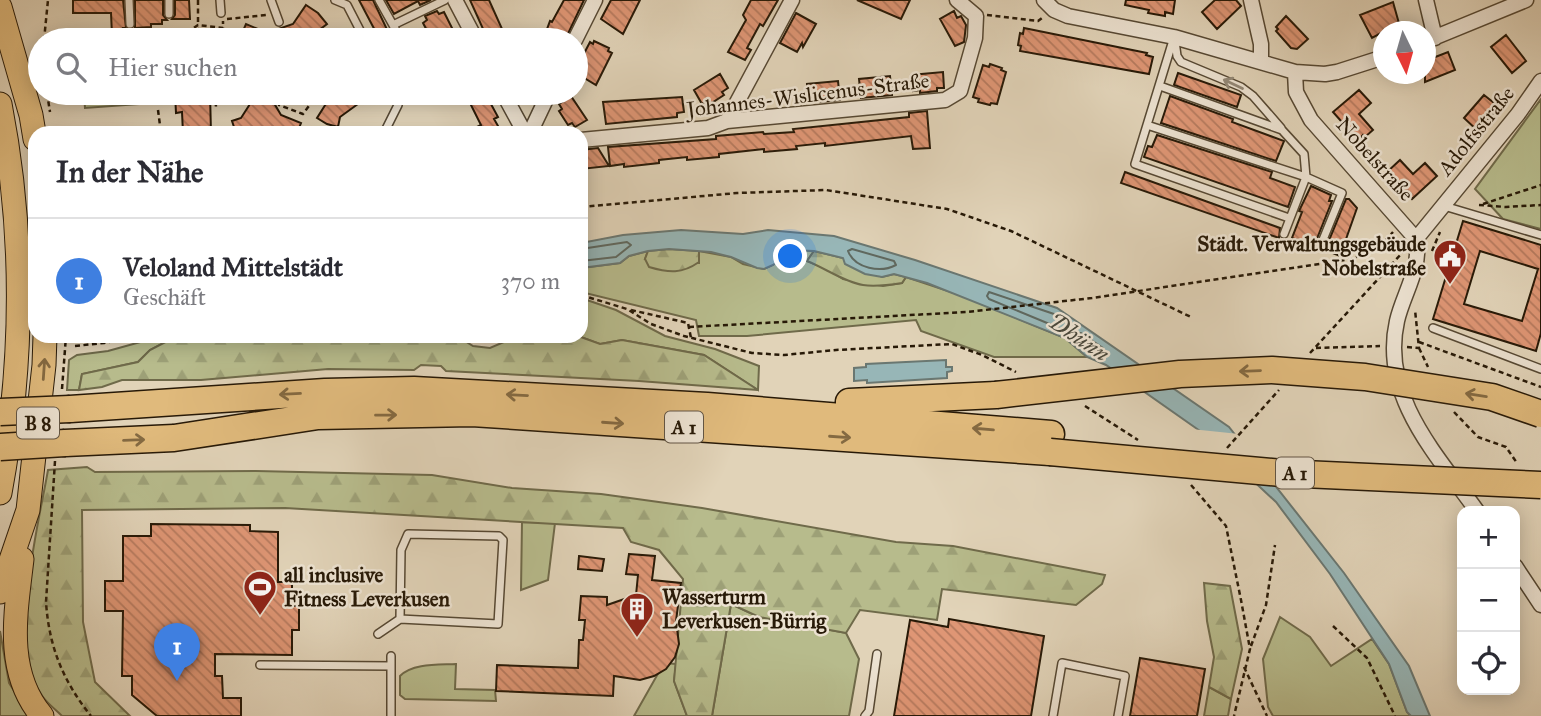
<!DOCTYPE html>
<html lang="de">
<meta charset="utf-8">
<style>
:root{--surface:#fff;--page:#f2f2f3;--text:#2b2b33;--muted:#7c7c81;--line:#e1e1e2;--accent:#8f2418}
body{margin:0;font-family:"IM FELL Great Primer",serif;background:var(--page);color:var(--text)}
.controls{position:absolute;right:21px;bottom:21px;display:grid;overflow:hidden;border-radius:14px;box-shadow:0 4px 18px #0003}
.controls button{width:63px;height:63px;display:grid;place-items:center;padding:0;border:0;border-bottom:2px solid var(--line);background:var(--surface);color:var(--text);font:35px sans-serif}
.compass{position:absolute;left:1373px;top:21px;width:63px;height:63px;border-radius:50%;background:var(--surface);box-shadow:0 4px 18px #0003;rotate:175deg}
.you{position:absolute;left:791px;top:257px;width:24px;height:24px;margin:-18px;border:5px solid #fff;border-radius:50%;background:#1a73e8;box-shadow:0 0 0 10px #1a73e833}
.badge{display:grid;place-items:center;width:46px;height:46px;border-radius:50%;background:var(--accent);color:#fff;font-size:23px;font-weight:700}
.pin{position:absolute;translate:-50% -58px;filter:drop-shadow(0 2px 4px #0008)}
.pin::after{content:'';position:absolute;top:37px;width:24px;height:21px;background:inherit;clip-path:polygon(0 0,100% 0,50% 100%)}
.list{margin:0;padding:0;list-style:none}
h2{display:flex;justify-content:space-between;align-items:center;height:91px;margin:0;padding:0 28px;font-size:30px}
h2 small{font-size:23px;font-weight:400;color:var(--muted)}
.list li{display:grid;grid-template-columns:46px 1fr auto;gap:21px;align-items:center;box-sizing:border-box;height:126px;padding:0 28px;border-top:2px solid var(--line)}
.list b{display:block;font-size:26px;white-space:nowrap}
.list p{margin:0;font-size:23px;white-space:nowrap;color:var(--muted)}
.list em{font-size:23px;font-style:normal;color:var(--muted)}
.icon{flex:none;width:38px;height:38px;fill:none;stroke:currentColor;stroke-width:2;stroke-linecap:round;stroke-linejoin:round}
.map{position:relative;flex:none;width:1541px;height:716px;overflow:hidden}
.search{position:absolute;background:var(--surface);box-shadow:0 4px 18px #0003;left:28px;top:28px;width:560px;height:77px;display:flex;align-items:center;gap:18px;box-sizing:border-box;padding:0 24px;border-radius:38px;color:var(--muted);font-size:26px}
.panel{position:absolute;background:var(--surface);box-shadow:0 4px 18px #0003;left:28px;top:126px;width:560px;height:217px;border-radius:21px}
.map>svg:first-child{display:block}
</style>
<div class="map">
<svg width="1541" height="716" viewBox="0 0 1541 716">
<defs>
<pattern id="forest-firs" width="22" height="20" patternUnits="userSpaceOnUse" patternTransform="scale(1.75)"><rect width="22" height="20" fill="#b7bb8c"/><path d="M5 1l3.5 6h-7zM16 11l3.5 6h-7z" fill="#9da077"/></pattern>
<pattern id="building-back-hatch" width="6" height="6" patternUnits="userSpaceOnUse" patternTransform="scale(1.75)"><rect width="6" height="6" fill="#df9675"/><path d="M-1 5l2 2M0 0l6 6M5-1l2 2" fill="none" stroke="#b57a5e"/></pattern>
</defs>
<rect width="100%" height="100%" fill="#e1d3b8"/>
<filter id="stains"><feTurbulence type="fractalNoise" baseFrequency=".00286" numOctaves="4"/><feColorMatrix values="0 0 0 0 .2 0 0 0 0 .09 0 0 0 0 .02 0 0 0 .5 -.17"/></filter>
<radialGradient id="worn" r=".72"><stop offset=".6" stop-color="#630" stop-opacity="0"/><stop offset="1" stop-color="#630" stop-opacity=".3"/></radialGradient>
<path fill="#b7bb8c" stroke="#6f6a4a" stroke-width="2" d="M84,93H165L166,102L85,108Z
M1541,99V229L1503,219L1475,189Z
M792,250L814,251L807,261L829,270L843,279L883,286L902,283L906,277L960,295L1065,338L1087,357H994L921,331L916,320L747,336H699L696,320L581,292V268L620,263L629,256L648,251L645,259L699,263V251L731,257L743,264L764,269L773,265Z
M581,298L616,310L665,336L715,349L759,366L758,390L704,355L622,340L600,344L578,336H581Z
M162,336H177L150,350L138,362L82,374L79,390H67L69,360L77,355L108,351Z
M522,522L555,523L548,580L521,590Z
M731,604L759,617L846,633L859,659L849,716H712Z
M1280,617L1310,637L1331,666L1372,639L1389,664L1407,712L1411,716H1273L1268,707L1263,659Z
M0,631L9,683L30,716H0Z
M664,663L676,664L674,681L687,716H634Z
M456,664L455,689L495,690L496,701L405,699L400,695V676C413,663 439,665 456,664Z
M1209,687L1231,699L1228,716H1204Z"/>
<path fill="url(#forest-firs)" stroke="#6f6a4a" stroke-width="2" d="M669,249L699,251V262C682,274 669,273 649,267L645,259L648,251Z
M814,251L843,258L882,277L894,274L906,277L902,283C889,285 876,287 863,285C844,282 825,268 807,261Z
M177,336H457L473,346L490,348L511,339L531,336H578L600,344L622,340L704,355L758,390L639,381L446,371L441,366L421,365L414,370L328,369L201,380H122L102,387L79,390L82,374L138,362L150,350Z
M87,467L95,472L256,471L432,475L512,488L601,494L702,508L896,542L953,546L1105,575L1102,584L1076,605L942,589L937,620L860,610L846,633L759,617L731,604L712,716H687L674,681L683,579L659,550L631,542L623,528L285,508L82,510L83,622L95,682L130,716H62C56,710 48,704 43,697C6,648 38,528 48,470Z
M1204,583L1230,586L1242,649L1231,699L1209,687L1214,657L1207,621Z"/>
<path fill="#97b6b7" stroke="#6a7771" stroke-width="2" d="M681,230L743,234L768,230L834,236L915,260L1057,308L1229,427L1344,573L1409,666L1430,716H1411L1407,712L1389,664L1330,574L1276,502L1200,431L1106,365L1087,357L1065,338L927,283L894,274L882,277L865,274L845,264L843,258L814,251L792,250L773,265L764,269L757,268L731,257L711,252L669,249L648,251L629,256L620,263L581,268V243L623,235Z
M946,360V367H952V371L947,372V378L867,383V380L854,381V368L866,367V364Z"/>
<path fill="#e1d3b8" d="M1191,429L1239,434L1280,485L1225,458Z"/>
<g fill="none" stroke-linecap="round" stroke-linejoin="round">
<path stroke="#5f685f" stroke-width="2" d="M581,249L627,242L631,245L616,257L581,261
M852,249L894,261L896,265C881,273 855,269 848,251Z
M989,292L1054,314L1068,324L1069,328L1064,330L989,299L987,296Z
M1081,333L1103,348V353L1099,354L1090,350L1077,339L1076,334Z"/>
</g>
<path fill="url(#building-back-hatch)" stroke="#271907" stroke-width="2" fill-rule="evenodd" d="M73,0H123L126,28H123L124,33L112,35L111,13H73Z
M135,0H163V15L167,20H162V24H151V27L135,28Z
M175,0H189L190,19H172L175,15Z
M359,0H373L392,40H380Z
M386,0H431L420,5L418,1L394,14Z
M470,0H489L507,40H488Z
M564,0H584L565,40H543L550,21L552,22Z
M611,0H640L623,34L601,19Z
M751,0H778L763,26L760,24L747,48L751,50L745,60L728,52L746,20L743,15Z
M857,0H910L901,19Z
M1126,0H1175L1173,14L1165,12V16L1148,13L1149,10L1125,5Z
M1215,0H1236L1241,6L1217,29L1202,12Z
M1393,2L1400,27L1383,32L1372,38L1360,15Z
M306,5L318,13L327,24L306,40H239L246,24L267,33L293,24Z
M437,11L439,14L444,12L458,40H432L423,23L427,20L425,16Z
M954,11L957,18L961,16L966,25L964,42L955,46L940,19Z
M796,13L816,24L803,47L802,43L797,52L780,43Z
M1286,16L1308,39L1297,49L1291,48L1276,31L1278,29L1276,27Z
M1024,28L1147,53L1146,55L1153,57L1149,74L1020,51L1021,46L1018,45L1020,33L1023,34Z
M199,29L231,35L230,40H196Z
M1506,35L1526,61L1512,73L1491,47Z
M594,41L609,48L608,51L612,53L596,85L576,73V69L590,42L593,44Z
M1448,52L1455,70L1425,82V61Z
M990,64L1002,68L1001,70L1006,72L997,104L991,103L990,105L978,102L979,99L973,97L983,65L989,67Z
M943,72L944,88H937V91L920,93V90L913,91L911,75Z
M1178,73L1241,95L1237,107L1174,85Z
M720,74L728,88L722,92L724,95L710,104L708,100L702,104L694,90Z
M890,76L892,95L861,98L859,79Z
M838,81L840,100L809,103L807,84Z
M1359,90L1371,103L1359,114L1373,130L1365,137L1363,135L1358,140L1333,112Z
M175,93H210L211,133H183L182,112L176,113Z
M257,93H277L274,103L281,115L301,123L297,133H236L232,121L241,118Z
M329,93H373L340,117L338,127L327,124L317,118L329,99Z
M465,93H485L498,117L494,119L502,133H465L481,125Z
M1484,95L1499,107L1478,131L1464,118Z
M571,96L587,120L575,127L572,123L568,125L559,111L562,109L559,104Z
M1170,96L1233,119L1232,122L1284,141L1276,161L1161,123Z
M682,97L684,112L677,113V117L606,124L603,102Z
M927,111L930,148L913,149L911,136L825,146V143L796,146L797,149L764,152V149L719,154V157L687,160V157L659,160V163L624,167V164L610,166L608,147L716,139V136L763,132L764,134L794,132L793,129L909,117V113Z
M1157,135L1272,172L1270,178L1295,187L1288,207L1144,157L1148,146L1152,147Z
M598,148L609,166L581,169V150Z
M1400,160L1413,174L1425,163L1437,176L1412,199L1387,172Z
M1125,172L1280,228L1279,238L1121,183Z
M1311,186L1331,195L1329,201H1332L1314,246L1292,238L1302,212L1299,211Z
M1346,199H1349L1357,208L1340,256L1325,250Z
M1463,221L1541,245V333L1536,351L1433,319ZM1480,251L1538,269L1522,321L1464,304Z
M151,524L250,525V531L278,532V582H292V606H299V630H292V655L215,654V676H222L223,698H241V716H157L132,695V676H122L123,611H105V581H123V536H151Z
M629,554L655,556L652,580L681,583L676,621L679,644L675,657L666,669L654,676L640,680L614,676L613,696L496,691L497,665L578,668L579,640H583L585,620H579L581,596L607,597V605L636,595L638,575L626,574Z
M579,556L604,559L602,571L578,569Z
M949,619L1044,636L1031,716H894L910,620L948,627Z
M1140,658L1205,669L1197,716H1130Z"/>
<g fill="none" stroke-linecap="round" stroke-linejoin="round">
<defs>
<path id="service" d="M129,0L130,24
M169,0V14
M220,0L221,13
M271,0L279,22
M335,0L347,5L365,40
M379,0L393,25
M1174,37L1135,164L1289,218
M401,40L393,25L445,0
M1175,41L1177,56L1181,62L1241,87L1253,96L1281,128
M1147,125L1306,177L1304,154L1282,130L1160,86
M384,133L398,105L392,93
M1444,206L1541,235
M1284,234L1306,177L1342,193L1320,247
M1433,328L1541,369
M378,634L400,619L498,624L503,540L499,536L408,534L401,550L400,619
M391,656V716
M260,665L391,666
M865,716L869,711L877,654
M1053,716L1062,663L1125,676L1118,716"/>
<path id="minor" d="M455,0L476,40
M1044,0L1054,10L1068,16L1174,37L1295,72L1325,74L1337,72L1384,57
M1251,0L1261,44V62
M1426,0L1435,38
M575,40L595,0
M1426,41L1526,0
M1295,72L1296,92L1311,120L1416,239C1422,268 1403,294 1397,321C1380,396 1437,455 1477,511
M503,93L521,126L526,133
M727,121L792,0
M530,133L549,93
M581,140L708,128L727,121L945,100L960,91L975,38L976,16L957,0
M1416,239L1518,114L1541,81
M1515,566L1541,605"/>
<path id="trunk" d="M0,7L31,115L35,139
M0,104C25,233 24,363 0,493
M22,559C16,612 4,671 42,716
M0,592L28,510L44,365L45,336"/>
<path id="motorway" d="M849,402L996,395
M70,409L325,392L414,390L707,406L1051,434
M65,443L174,438L318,416L472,413L1050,452"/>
</defs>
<use href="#service" stroke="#564833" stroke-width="10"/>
<use href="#minor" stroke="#564833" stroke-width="17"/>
<use href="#trunk" stroke="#271907" stroke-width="25"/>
<use href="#motorway" stroke="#271907" stroke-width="29"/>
<path stroke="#271907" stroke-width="2.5" stroke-dasharray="5 3.5" stroke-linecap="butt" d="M198,0V25
M987,15L1038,21L1042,18
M227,19L266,15
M44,40L48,0
M174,40L178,33L188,32L198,25L223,28V21
M223,40V28
M47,93L50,112
M215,93L216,107
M282,93L279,105L303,114L317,95L315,93
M158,110L161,133
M1483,204L1541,185
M1479,205L1506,207L1541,205
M581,207L737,193L826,190L947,209L1011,231L1191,317
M1432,251L1440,232
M581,295L627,309L651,324L684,336L752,353L784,355L836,350L952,344L982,355L1016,372
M631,310L688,323L691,338
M689,327L967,312L1092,298L1352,259L1380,246L1393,232
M1419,342L1541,387
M75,346L104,343L138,336
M1407,347L1419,348L1415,310
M1316,348L1380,346
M1419,348L1428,367
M1310,353L1403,252
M62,389L66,336
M1085,406L1138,440
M1454,412L1478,437L1506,447L1517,463
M1227,448L1279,390
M55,461L46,602C49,647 63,681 91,716
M1191,485L1226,526L1241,600L1250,649L1234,716
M1333,626L1367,658L1395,716
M1251,646L1266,605L1275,545
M1244,667L1267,716"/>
<use href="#service" stroke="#ece2d1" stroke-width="7"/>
<use href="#minor" stroke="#ece2d1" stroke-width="14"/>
<use href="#trunk" stroke="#e0ba7c" stroke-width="23"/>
<use href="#motorway" stroke="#e0ba7c" stroke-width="26"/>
<defs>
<path id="motorway-bridge" d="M996,395L1180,374L1272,370L1365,377L1492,397L1541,414
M0,412L70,409
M0,447L65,443
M1050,452L1282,473L1541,485"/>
</defs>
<use href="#motorway-bridge" stroke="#271907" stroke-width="29" stroke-linecap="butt"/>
<use href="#motorway-bridge" stroke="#e0ba7c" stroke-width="26"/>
</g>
<defs><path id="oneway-shaft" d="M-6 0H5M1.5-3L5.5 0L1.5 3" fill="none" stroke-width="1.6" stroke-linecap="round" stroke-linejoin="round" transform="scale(1.75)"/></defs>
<use stroke="#938876" href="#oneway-shaft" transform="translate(1233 84) rotate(-155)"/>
<g stroke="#846a42">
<use href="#oneway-shaft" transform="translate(44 369) rotate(-86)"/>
<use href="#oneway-shaft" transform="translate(1250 371) rotate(178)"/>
<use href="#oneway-shaft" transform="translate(290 394) rotate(177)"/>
<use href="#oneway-shaft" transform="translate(517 395) rotate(-177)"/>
<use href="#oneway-shaft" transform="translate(1476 395) rotate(-171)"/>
<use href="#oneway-shaft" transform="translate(386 415) rotate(-1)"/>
<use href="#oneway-shaft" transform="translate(613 423) rotate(4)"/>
<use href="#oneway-shaft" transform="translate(983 429) rotate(-175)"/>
<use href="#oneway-shaft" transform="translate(840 437) rotate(4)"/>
<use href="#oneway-shaft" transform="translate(134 440) rotate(-2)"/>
</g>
<defs>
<symbol id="civic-pin" viewBox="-11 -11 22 30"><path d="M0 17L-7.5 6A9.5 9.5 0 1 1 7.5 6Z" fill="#8f2418" stroke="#ece2d1"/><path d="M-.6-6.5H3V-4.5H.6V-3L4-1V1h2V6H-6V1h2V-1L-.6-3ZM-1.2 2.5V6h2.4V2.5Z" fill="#fff"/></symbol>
<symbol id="stadium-pin" viewBox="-11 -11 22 30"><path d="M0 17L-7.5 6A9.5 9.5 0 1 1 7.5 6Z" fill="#8f2418" stroke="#ece2d1"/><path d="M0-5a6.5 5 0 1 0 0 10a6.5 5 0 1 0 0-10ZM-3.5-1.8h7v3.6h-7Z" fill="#fff"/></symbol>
<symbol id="building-pin" viewBox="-11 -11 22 30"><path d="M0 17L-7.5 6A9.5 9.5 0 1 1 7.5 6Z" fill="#8f2418" stroke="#ece2d1"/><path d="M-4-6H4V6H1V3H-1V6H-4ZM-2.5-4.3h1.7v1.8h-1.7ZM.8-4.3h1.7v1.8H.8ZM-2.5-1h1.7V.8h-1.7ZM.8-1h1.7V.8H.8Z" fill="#fff"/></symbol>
</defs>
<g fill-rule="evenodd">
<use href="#civic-pin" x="1431" y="237" width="38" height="52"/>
<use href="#stadium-pin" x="241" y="568" width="38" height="52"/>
<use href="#building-pin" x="618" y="590" width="38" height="52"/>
</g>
<g text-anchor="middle" stroke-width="5" stroke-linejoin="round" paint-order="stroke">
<g fill="#ece2d1" stroke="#625544" stroke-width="2">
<rect x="17" y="407.5" width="42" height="31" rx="5"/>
<rect x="665" y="411.5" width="38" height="31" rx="5"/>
<rect x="1276" y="457.5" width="38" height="31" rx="5"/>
</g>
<g font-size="19" font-weight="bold" fill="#271907">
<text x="38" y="430">B 8</text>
<text x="684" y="434">A 1</text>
<text x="1295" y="480">A 1</text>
</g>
<g font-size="21" fill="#271907" stroke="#ece2d1">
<text transform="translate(808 95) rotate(-7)" y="7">Johannes-Wislicenus-Straße</text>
<text transform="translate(1476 131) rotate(-51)" y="7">Adolfsstraße</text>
<text transform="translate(1375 159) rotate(48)" y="7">Nobelstraße</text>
</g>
<g font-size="21" font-weight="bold" fill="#271907" stroke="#ece2d1" text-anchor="start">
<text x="1426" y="251" text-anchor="end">Städt. Verwaltungsgebäude<tspan x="1426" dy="24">Nobelstraße</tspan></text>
<text x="284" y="582">all inclusive<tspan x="284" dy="24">Fitness Leverkusen</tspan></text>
<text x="662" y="604">Wasserturm<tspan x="662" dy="24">Leverkusen-Bürrig</tspan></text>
</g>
<g font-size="23" font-style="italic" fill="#49483c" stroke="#ece2d1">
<text transform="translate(1079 337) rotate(34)" y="8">Dhünn</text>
</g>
</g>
<rect width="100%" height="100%" filter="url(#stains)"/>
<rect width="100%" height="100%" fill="url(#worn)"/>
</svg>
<div class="controls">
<button>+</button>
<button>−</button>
<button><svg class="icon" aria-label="locate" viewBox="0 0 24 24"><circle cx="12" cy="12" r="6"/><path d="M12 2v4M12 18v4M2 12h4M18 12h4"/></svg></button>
</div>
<svg class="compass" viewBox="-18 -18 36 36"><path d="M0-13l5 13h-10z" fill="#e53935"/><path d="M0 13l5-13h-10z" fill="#7c7c81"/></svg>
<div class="you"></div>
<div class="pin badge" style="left:177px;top:681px;background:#3f7fe0">1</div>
<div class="search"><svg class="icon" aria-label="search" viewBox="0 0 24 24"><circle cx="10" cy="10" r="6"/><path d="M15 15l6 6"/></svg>Hier suchen</div>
<section class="panel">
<h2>In der Nähe<small></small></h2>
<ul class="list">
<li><span class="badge" style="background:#3f7fe0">1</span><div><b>Veloland Mittelstädt</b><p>Geschäft</p></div><em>370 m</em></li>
</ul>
</section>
</div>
